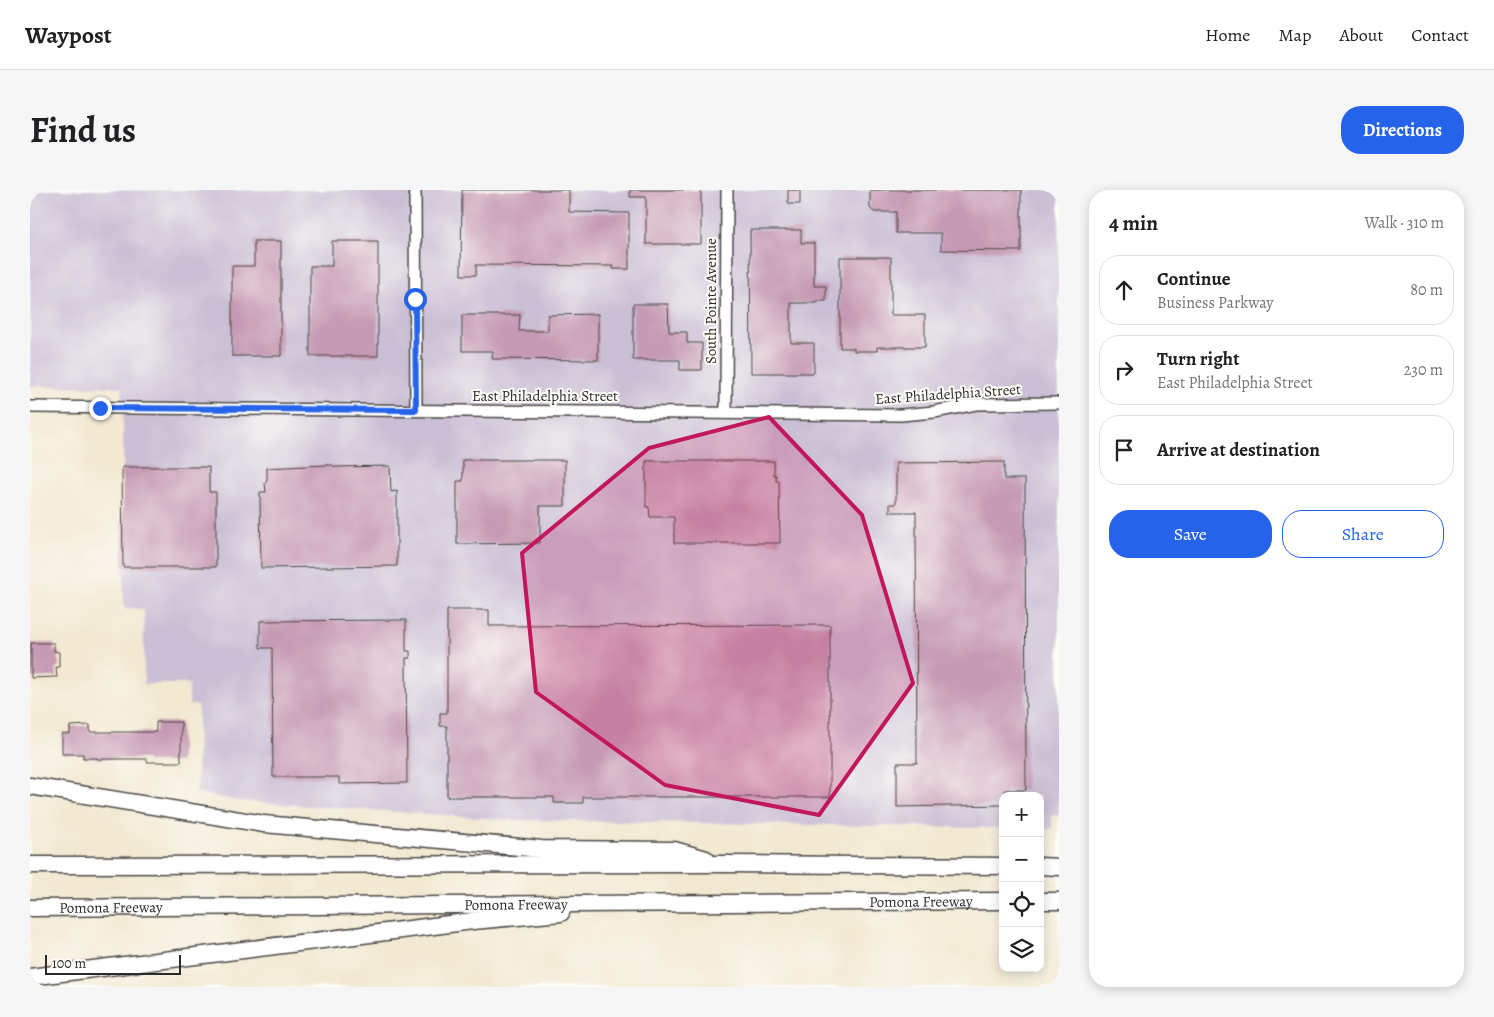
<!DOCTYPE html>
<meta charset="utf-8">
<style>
:root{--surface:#fff;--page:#f6f6f6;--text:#202124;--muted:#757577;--line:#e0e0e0;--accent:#2563eb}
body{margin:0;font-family:Alegreya,serif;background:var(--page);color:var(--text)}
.controls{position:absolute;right:15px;bottom:15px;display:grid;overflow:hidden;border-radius:10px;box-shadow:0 2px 12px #0003}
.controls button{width:45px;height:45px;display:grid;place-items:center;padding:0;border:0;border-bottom:1px solid var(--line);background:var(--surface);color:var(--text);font:25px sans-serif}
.scale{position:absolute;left:15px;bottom:12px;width:136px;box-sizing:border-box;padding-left:5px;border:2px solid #2b2b2b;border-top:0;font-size:14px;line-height:18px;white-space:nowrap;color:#2b2b2b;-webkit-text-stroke:4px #fdfcf7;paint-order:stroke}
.stop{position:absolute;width:15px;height:15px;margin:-11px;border:4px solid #2563eb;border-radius:50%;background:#fff}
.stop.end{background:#2563eb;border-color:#fff;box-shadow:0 1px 5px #0008}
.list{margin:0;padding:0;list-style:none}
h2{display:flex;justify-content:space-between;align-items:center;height:65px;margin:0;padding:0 20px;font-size:21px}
h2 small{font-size:16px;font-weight:400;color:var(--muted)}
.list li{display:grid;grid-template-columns:32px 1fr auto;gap:15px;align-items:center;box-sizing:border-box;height:70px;margin:0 10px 10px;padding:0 10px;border:1px solid var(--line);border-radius:20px}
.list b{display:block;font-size:19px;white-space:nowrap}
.list p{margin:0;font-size:16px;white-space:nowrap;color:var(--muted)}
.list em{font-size:16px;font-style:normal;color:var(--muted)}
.actions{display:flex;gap:10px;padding:15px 20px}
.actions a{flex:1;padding:11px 0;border:1px solid var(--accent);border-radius:20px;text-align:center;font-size:18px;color:var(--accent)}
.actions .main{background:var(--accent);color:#fff}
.icon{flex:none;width:28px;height:28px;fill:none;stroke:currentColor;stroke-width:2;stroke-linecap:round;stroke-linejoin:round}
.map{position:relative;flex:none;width:1029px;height:797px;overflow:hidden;border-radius:20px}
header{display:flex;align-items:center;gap:30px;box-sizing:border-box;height:70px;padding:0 25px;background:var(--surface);border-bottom:1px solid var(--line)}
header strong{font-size:24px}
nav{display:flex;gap:28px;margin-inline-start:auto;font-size:18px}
.intro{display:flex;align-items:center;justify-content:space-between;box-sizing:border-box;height:120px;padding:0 30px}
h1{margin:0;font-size:35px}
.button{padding:12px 22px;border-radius:20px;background:var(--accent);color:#fff;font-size:18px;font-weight:700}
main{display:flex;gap:30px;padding:0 30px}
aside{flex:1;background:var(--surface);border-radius:20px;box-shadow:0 2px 12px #0003}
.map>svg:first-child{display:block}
</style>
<header>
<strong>Waypost</strong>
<nav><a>Home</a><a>Map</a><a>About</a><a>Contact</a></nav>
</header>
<div class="intro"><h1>Find us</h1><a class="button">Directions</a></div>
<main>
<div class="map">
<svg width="1029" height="797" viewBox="0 0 1029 797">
<rect width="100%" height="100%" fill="#fdfcf7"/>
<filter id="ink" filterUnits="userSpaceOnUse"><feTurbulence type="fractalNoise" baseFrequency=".02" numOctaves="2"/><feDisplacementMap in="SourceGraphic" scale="10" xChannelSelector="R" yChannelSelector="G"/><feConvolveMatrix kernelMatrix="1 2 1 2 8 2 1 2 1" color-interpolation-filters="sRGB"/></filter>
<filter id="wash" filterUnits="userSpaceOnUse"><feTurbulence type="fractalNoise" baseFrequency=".0096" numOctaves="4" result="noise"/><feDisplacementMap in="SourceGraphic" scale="20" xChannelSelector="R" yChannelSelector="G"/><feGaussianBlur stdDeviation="1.12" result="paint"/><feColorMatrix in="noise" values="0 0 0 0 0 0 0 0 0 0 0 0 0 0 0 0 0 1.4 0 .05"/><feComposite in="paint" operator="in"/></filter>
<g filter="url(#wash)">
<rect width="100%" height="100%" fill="#f3e8d1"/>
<path fill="#cbbfd5" d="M0,0H1029V625L1022,626V639H1010V606H973V638L484,630L209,611L167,603L168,515H159V494H114V419L94,418L93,237L92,197L0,196Z"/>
<g id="blocks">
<path fill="#c69ab4" d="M432,0H539V22L599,23V79H583V76L446,75V85H431Z
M600,0H671V54H616V7H600Z
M758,0H770V14H758Z
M840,0H991V61L911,60V43H866V22H844L840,18Z
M720,40H771V53H784V96H796V111H787V113H761V153H784V183H721Z
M224,51H251V166H202V76H224Z
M302,51H348V166H280V76H302Z
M810,67H861V125H895V157H847V161H824V158H810Z
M603,114H638L639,142H657V153H672V180H650V170H603Z
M568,124V170L462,169L463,161H432V125H490L489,141H518V125Z
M433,270H535V316H510V353L427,354V291H433Z
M616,271H744V285H746V291H749L750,353H644V327H620L619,317H616Z
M974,272V289H995L996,600H975V606H973V615L867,617V573H887L886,322H860V314H866V273Z
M295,275H302L305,277L360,276L361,302L367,301V376L231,378L230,302H236L235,293L237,291V278Z
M92,277H179V302H186V377H93Z
M417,420H459V436L800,435V607H553V613H524V607H417V536H410V523H417Z
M376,430V461H380V468H376L377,593L309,594V587H243L242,458H230V431Z
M1,453H24V461L29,462V477H26L27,487L1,488Z
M126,532H151V572H117V569H67V568H53V564H32V544H40V536L60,535V542H126Z"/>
</g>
</g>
<g filter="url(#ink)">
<use href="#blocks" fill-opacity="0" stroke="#494744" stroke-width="1"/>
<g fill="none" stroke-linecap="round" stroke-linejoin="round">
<defs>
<path id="minor" d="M385,0L386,220
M0,217L871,225L904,222L946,214L1029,213
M696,222L697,0"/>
<g id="highway">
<path d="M0,596L234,634L512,659L644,660L676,669"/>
<path d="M0,675L692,674L973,676"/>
<path d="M1010,676L1029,677"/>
<path d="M1010,711H1029"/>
<path id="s1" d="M0,718L973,711"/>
<path d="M0,787L443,731L531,723"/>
</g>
</defs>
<use href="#minor" stroke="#494744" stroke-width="14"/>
<use href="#highway" stroke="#494744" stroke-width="19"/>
<use href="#minor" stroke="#fff" stroke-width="11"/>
<use href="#highway" stroke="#fff" stroke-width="16"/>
</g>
</g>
<g fill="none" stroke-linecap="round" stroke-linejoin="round" filter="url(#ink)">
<path stroke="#2563eb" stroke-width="6" d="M70,218L386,220L385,109"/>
</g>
<path fill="#c2185b" fill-opacity="0.2" stroke="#c2185b" stroke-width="4" stroke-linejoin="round" d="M739,227L832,325L883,493L789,625L635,595L506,502L492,363L619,258Z"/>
<g text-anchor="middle" stroke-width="4" stroke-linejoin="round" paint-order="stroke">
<g font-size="15" fill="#2b2b2b" stroke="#fdfcf7">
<text transform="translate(681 111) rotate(-90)" y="5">South Pointe Avenue</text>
<text transform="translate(918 204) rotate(-4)" y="5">East Philadelphia Street</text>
<text x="515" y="211">East Philadelphia Street</text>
<text dy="5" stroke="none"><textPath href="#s1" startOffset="891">Pomona Freeway</textPath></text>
<text dy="5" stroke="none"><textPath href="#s1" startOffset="486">Pomona Freeway</textPath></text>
<text dy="5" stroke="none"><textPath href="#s1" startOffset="81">Pomona Freeway</textPath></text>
</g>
</g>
</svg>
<div class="controls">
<button>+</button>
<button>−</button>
<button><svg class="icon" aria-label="locate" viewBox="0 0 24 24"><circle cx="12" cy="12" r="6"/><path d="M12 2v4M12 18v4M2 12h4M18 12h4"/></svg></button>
<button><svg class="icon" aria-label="layers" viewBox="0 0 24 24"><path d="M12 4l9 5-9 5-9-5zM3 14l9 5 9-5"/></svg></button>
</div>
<div class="scale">100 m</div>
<div class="stop" style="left:385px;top:109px"></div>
<div class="stop end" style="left:70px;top:218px"></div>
</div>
<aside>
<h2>4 min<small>Walk · 310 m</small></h2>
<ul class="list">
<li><svg class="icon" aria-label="ahead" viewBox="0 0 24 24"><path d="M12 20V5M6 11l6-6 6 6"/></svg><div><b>Continue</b><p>Business Parkway</p></div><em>80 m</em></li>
<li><svg class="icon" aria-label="right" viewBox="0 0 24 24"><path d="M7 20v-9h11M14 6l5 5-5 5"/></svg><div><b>Turn right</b><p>East Philadelphia Street</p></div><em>230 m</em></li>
<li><svg class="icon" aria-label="arrive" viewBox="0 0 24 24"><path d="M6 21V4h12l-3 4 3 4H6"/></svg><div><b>Arrive at destination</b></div></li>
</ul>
<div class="actions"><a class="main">Save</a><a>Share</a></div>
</aside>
</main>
